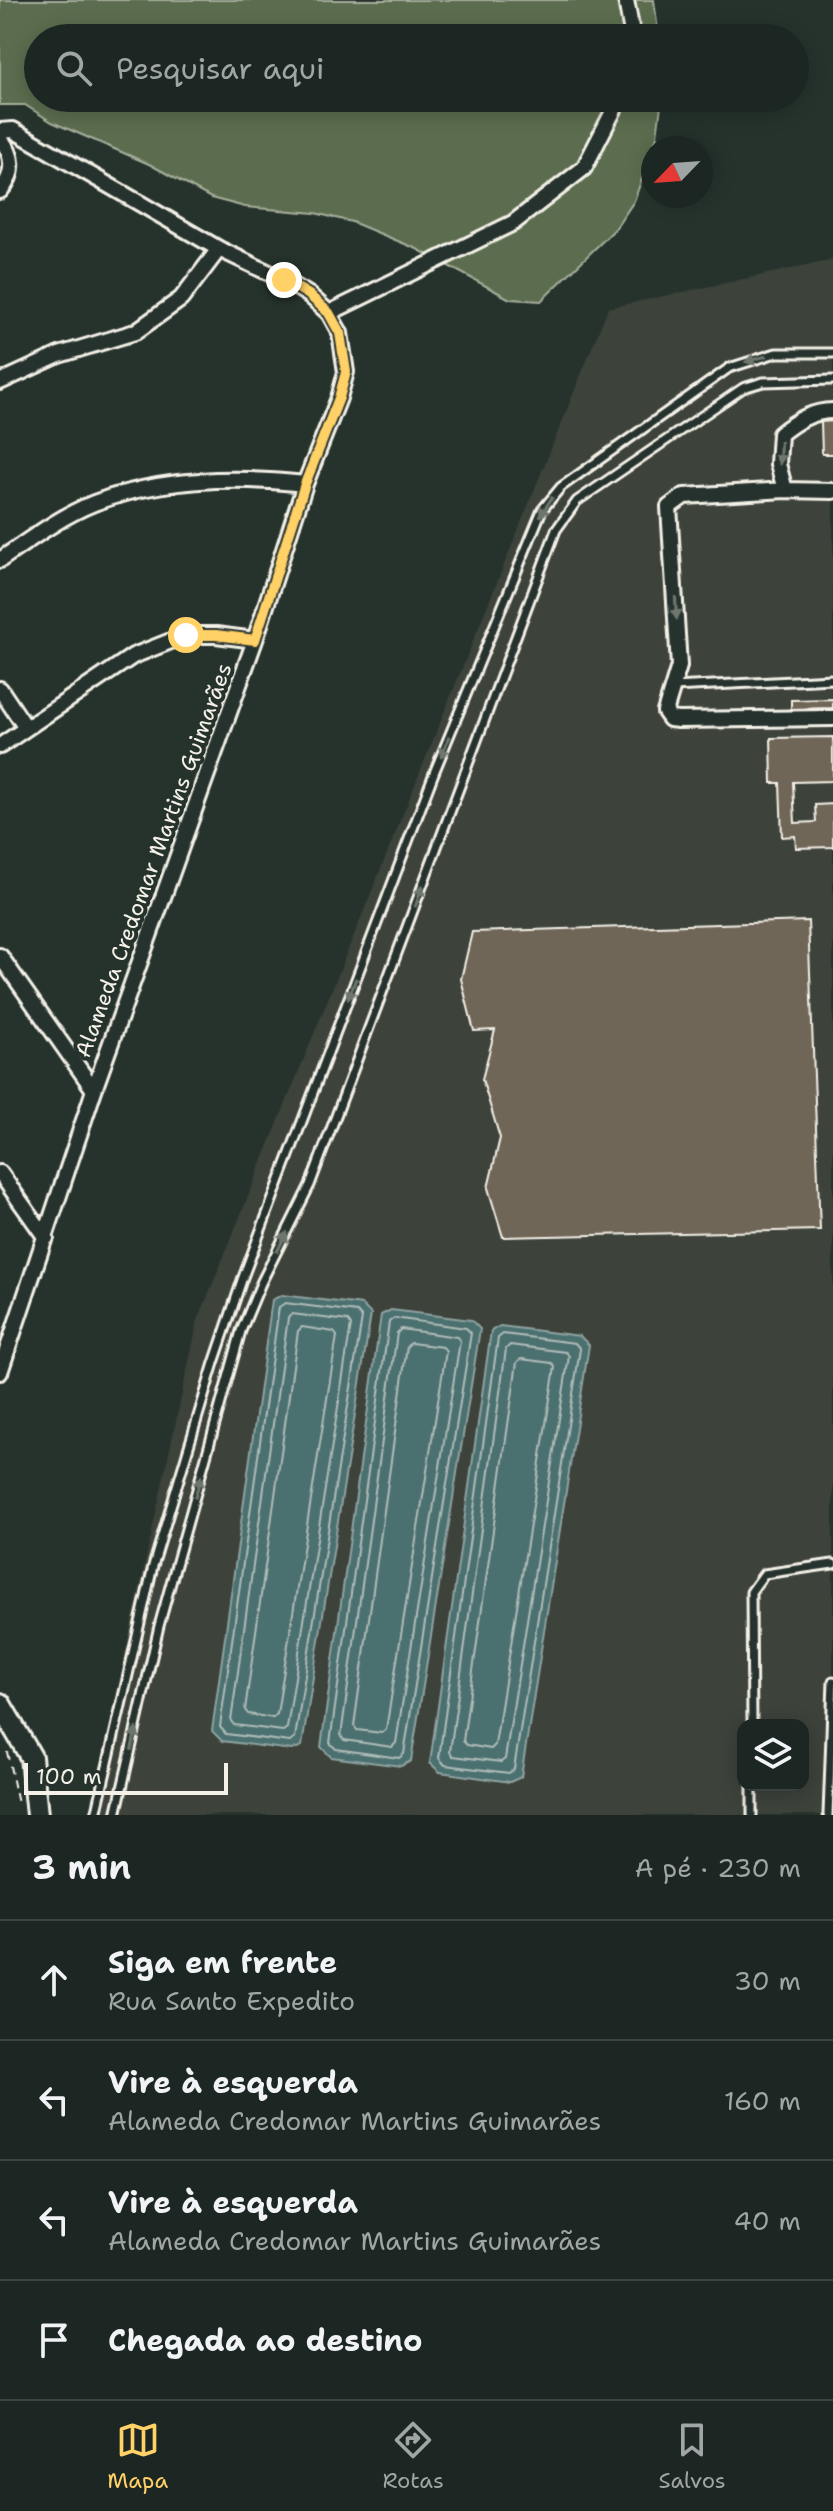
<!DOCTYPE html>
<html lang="pt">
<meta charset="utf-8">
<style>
:root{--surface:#1c2622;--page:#29322f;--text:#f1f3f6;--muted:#a0a5a5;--line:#3a4340;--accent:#ffd166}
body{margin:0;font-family:"Shantell Sans",sans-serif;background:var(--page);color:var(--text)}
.controls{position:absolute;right:24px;bottom:24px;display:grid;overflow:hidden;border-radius:16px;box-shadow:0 4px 20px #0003}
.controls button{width:72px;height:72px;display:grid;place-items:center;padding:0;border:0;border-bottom:2px solid var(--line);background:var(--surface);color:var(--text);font:40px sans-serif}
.compass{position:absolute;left:641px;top:136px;width:72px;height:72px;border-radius:50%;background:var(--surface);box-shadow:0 4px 20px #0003;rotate:245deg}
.scale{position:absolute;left:24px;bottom:20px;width:204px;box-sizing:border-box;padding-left:8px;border:4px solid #f4f1e8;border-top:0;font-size:22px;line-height:28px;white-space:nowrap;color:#f4f1e8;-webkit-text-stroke:6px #26332d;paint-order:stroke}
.stop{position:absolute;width:24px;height:24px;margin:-18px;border:6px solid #ffd166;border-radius:50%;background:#fff}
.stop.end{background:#ffd166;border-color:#fff;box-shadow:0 2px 8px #0008}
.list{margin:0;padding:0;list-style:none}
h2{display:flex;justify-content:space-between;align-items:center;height:104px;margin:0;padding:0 32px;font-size:34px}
h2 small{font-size:26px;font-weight:400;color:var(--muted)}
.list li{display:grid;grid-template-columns:52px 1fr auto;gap:24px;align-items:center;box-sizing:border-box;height:120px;padding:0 32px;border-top:2px solid var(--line)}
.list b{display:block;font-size:30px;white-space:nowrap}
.list p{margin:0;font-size:26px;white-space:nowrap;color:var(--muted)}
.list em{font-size:26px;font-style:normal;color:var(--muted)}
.icon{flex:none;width:44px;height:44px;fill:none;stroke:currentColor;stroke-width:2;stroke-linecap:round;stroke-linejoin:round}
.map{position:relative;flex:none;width:833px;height:1815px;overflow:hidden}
.search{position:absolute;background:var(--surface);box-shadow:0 4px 20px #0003;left:24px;right:24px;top:24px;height:88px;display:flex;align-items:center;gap:20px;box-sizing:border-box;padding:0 28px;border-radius:44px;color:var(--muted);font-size:30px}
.sheet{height:584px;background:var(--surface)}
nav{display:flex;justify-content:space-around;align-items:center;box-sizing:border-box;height:112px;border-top:2px solid var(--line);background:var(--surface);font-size:22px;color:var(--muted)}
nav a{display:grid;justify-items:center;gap:4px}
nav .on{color:var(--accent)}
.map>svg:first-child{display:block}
</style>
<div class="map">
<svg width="833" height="1815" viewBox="0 0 833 1815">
<rect width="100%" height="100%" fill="#26332d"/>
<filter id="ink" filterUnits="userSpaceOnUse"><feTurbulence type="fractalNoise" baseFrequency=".0125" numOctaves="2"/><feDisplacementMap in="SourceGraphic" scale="16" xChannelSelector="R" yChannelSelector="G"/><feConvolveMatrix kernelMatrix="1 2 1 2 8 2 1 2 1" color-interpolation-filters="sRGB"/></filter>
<g filter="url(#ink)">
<path fill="#3c423a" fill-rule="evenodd" d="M833,260V1815H90L198,1320L608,308ZM743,1725H803V1785H743Z"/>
<path fill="#5c6d50" stroke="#a8af9c" stroke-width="2" d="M0,0H654L659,38H38V98H662L657,136L634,201L615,229L541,301L510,299L417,249L352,222L315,213L245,207L211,198L149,164L52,122L25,105H0Z"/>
<path fill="#4b6f70" stroke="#8fa3a0" stroke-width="2" d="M282,1295L362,1305L371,1314L302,1746L292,1750L222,1741L212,1731L272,1300Z
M391,1310L471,1320L480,1329L411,1761L401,1766L331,1757L321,1747L381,1315Z
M500,1326L580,1336L589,1345L521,1777L510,1782L440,1772L430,1763L491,1331Z"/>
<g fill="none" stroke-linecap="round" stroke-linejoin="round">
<path stroke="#b0bdb8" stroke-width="2" d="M285,1303L357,1312L362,1318L295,1738L290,1742L226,1734L220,1727L279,1307Z
M292,1314L348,1321L351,1325L287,1728L283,1731L234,1725L231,1721L288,1318Z
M394,1318L466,1328L471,1333L404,1754L399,1758L336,1749L330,1743L389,1322Z
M302,1327L334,1332L337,1336L277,1714L273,1718L248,1714L245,1710L298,1331Z
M401,1329L457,1337L460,1341L396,1743L392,1747L344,1740L341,1736L397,1333Z
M503,1334L575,1343L580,1349L514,1769L509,1773L445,1765L439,1758L498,1338Z
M411,1343L443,1347L446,1351L386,1730L382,1733L357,1730L354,1726L407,1346Z
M510,1345L566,1352L569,1356L505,1759L501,1762L453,1756L450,1752L506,1349Z
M521,1359L552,1363L555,1367L495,1745L491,1749L467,1745L463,1741L517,1362Z"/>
</g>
<path fill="#706658" stroke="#f4f1e8" stroke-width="2" d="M833,421V454H822L821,422Z
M833,699V708L791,709V700Z
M833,737V781L793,782L795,823L816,822L815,805L833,804V847L796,848L795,836L782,837L780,783H772L771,738Z
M808,921L820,1230L503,1237L488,1188L500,1138L482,1079L495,1030L474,1031L461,979L472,932Z"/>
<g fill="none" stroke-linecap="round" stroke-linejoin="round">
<defs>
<path id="lane" d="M673,687L833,679
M752,1725L751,1592L764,1574L833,1564
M752,1785V1815
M96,1815L153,1566L214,1363L242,1280L434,773L542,510L561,487L729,368L776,353H833
M116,1815L159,1626L241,1331L261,1283L310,1185L556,530L577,501L743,388L763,382L833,380
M828,1815L833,1681"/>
<path id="street" d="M626,0L633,38
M0,131L13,130L219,249L284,280L309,295L329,313L340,333L346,372L339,398L305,484L255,640L94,1090L0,1372
M0,139C15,155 15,175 0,191
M329,313L513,223L584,168L620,98
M0,382L59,355L135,332L181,299L219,249
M833,411C812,411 796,421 780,434L778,464L785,490L684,496L669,507L679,666L665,712L670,719L678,720L833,718
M785,490L833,491
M0,560C29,540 61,516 94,503C161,478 235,476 305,484
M0,689L26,728
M0,746L133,656L186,635H216L255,640
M0,956L94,1090
M0,1173L46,1238"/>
<path id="secondary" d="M0,1704L31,1757L37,1815"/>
</defs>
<use href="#lane" stroke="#f4f1e8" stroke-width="13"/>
<use href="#street" stroke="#f4f1e8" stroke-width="20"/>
<use href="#secondary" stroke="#f4f1e8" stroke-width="26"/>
<path stroke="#f4f1e8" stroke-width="2" stroke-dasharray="8 6" stroke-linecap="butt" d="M7,1752L18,1804"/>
<use href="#lane" stroke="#26332d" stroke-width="7"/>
<use href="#street" stroke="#26332d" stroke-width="14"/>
<use href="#secondary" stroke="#26332d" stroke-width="20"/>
</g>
<defs><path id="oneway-solid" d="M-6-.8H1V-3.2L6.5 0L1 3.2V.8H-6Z" transform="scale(2)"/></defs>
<g fill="#6e766e">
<use href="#oneway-solid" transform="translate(756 359) rotate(164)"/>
<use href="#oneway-solid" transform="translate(780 453) rotate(92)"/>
<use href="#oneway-solid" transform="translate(546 507) rotate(123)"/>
<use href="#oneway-solid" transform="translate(676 608) rotate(87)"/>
<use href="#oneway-solid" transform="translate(445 747) rotate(112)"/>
<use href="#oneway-solid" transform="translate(419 896) rotate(-71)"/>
<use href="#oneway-solid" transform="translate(352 989) rotate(111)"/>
<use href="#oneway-solid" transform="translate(282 1242) rotate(-63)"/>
<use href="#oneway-solid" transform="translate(198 1487) rotate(-74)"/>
<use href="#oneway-solid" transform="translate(134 1739) rotate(-77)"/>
</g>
</g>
<g fill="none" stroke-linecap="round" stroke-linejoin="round" filter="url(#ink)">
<path stroke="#ffd166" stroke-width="10" d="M186,635H216L255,640L305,484L339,398L346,372L340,333L329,313L309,295L284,280"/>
</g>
<g text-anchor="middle" stroke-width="8" stroke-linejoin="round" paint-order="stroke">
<g font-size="22" fill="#f4f1e8" stroke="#26332d">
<text transform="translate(153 860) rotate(-70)" y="8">Alameda Credomar Martins Guimarães</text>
</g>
</g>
</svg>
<div class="controls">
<button><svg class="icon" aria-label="layers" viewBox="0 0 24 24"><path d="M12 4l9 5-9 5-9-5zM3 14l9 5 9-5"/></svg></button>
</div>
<svg class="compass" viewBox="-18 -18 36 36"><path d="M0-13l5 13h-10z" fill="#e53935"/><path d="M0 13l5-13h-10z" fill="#a0a5a5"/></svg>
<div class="scale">100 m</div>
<div class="stop" style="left:186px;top:635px"></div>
<div class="stop end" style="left:284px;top:280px"></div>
<div class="search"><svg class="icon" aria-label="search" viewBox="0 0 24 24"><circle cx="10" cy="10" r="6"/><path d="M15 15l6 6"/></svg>Pesquisar aqui</div>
</div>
<section class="sheet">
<h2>3 min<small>A pé · 230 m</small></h2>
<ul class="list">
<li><svg class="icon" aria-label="ahead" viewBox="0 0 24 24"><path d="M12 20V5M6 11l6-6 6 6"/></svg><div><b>Siga em frente</b><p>Rua Santo Expedito</p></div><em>30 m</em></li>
<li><svg class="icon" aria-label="left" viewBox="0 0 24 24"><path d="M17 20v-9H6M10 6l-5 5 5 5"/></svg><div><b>Vire à esquerda</b><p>Alameda Credomar Martins Guimarães</p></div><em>160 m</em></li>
<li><svg class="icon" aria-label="left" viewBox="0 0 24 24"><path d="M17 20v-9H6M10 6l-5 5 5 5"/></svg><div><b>Vire à esquerda</b><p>Alameda Credomar Martins Guimarães</p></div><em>40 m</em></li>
<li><svg class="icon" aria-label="arrive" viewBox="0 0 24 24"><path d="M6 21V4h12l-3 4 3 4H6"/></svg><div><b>Chegada ao destino</b></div></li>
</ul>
</section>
<nav>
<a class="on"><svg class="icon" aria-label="map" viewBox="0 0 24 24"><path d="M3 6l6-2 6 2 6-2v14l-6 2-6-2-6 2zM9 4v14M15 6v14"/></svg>Mapa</a>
<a><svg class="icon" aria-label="directions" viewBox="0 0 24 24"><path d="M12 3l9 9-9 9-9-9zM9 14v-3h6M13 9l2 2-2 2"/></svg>Rotas</a>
<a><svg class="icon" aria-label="saved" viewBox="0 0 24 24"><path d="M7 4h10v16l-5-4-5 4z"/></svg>Salvos</a>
</nav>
